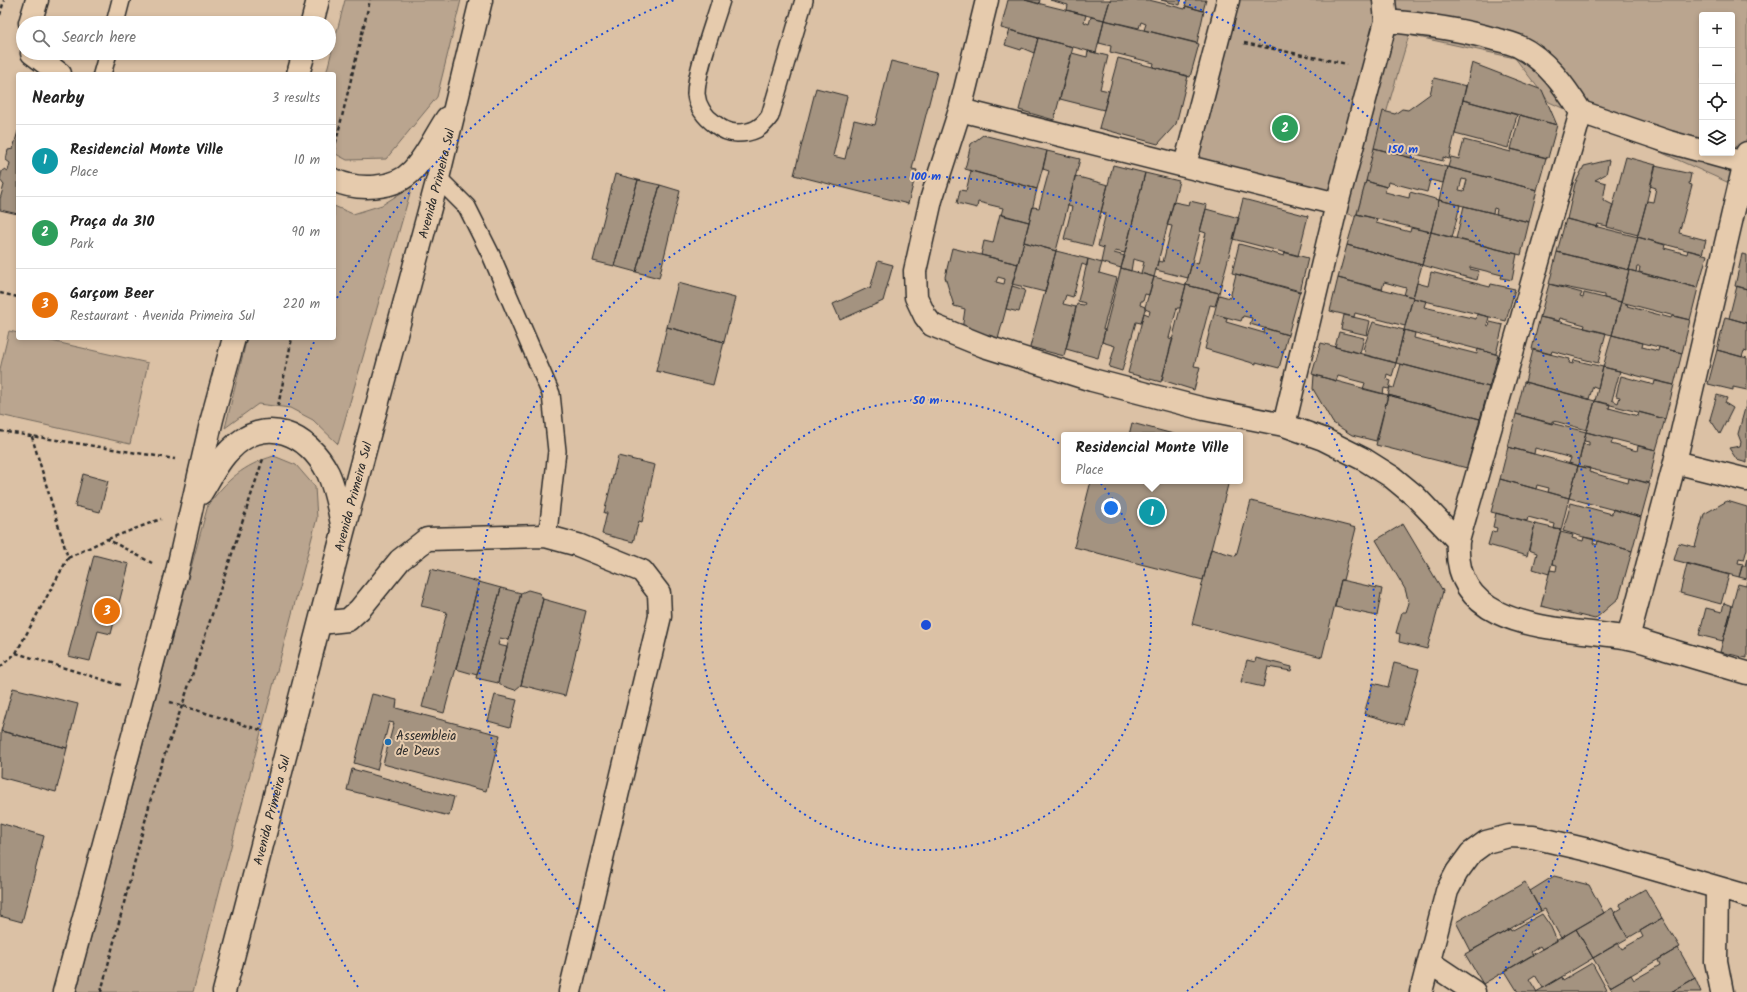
<!DOCTYPE html>
<meta charset="utf-8">
<style>
:root{--surface:#fff;--page:#f6f6f6;--text:#222;--muted:#767676;--line:#e0e0e0;--accent:#1a73e8}
body{margin:0;font-family:Kalam,sans-serif;background:var(--page);color:var(--text)}
.controls{position:absolute;right:12px;top:12px;display:grid;overflow:hidden;border-radius:4px;box-shadow:0 2px 6px #0003}
.controls button{width:36px;height:36px;display:grid;place-items:center;padding:0;border:0;border-bottom:1px solid var(--line);background:var(--surface);color:var(--text);font:20px sans-serif}
.you{position:absolute;left:1111px;top:508px;width:14px;height:14px;margin:-10px;border:3px solid #fff;border-radius:50%;background:#1a73e8;box-shadow:0 0 0 6px #1a73e833}
.badge{display:grid;place-items:center;width:26px;height:26px;border-radius:50%;background:var(--accent);color:#fff;font-size:13px;font-weight:700}
.pin{position:absolute;translate:-50% -50%;border:2px solid #fff;box-shadow:0 1px 4px #0006}
.popup{position:absolute;left:1061px;top:432px;width:182px;height:52px;box-sizing:border-box;display:grid;place-content:center;border-radius:4px;background:var(--surface);filter:drop-shadow(0 1px 3px #0005);font-size:13px;white-space:nowrap;color:var(--muted)}
.popup b{font-size:15px;color:var(--text)}
.popup::after{content:'';position:absolute;left:50%;top:100%;margin-left:-8px;border:8px solid transparent;border-top-color:var(--surface)}
.list{margin:0;padding:0;list-style:none}
h2{display:flex;justify-content:space-between;align-items:center;height:52px;margin:0;padding:0 16px;font-size:17px}
h2 small{font-size:13px;font-weight:400;color:var(--muted)}
.list li{display:grid;grid-template-columns:26px 1fr auto;gap:12px;align-items:center;box-sizing:border-box;height:72px;padding:0 16px;border-top:1px solid var(--line)}
.list b{display:block;font-size:15px;white-space:nowrap}
.list p{margin:0;font-size:13px;white-space:nowrap;color:var(--muted)}
.list em{font-size:13px;font-style:normal;color:var(--muted)}
.icon{flex:none;width:22px;height:22px;fill:none;stroke:currentColor;stroke-width:2;stroke-linecap:round;stroke-linejoin:round}
.map{position:relative;flex:none;width:1747px;height:992px;overflow:hidden}
.search{position:absolute;background:var(--surface);box-shadow:0 2px 6px #0003;left:16px;top:16px;width:320px;height:44px;display:flex;align-items:center;gap:10px;box-sizing:border-box;padding:0 14px;border-radius:22px;color:var(--muted);font-size:15px}
.panel{position:absolute;background:var(--surface);box-shadow:0 2px 6px #0003;left:16px;top:72px;width:320px;height:268px;border-radius:4px}
.map>svg:first-child{display:block}
</style>
<div class="map">
<svg width="1747" height="992" viewBox="0 0 1747 992">
<rect width="100%" height="100%" fill="#dbc1a5"/>
<filter id="ink" filterUnits="userSpaceOnUse"><feTurbulence type="fractalNoise" baseFrequency=".025" numOctaves="2"/><feDisplacementMap in="SourceGraphic" scale="8" xChannelSelector="R" yChannelSelector="G"/><feConvolveMatrix kernelMatrix="1 2 1 2 8 2 1 2 1" color-interpolation-filters="sRGB"/></filter>
<g filter="url(#ink)">
<path fill="#baa58f" stroke="#72685d" fill-rule="evenodd" d="M345,0H461L437,97L386,159L347,160L334,153V74H326Z
M1224,0H1747V191L1549,102L1515,58L1409,35L1356,216L1178,168ZM1702,15H1732V153H1702Z
M412,186L338,444L313,420L290,408L258,404L225,428L247,338H334V206L353,214L382,205Z
M9,331L18,333V338H38L148,363L130,444L0,415V369Z
M274,456L296,465L315,487L317,518L193,992H76L208,505C227,480 243,465 274,456Z"/>
<path fill="#a49380" stroke="#2b2b2b" fill-rule="evenodd" d="M1008,0H1025L1086,15L1084,22L1089,24L1091,17L1104,20L1096,53L1001,28Z
M1025,0H1040L1039,4Z
M1050,0H1110L1104,20L1067,10L1068,5Z
M1110,0H1149L1185,9L1186,6L1204,11L1197,43L1144,30L1146,24L1141,22L1139,28L1104,20Z
M1161,0H1181L1180,5Z
M1187,0H1206L1203,11L1185,6Z
M1104,20L1199,44L1190,77L1153,67L1154,63L1110,52L1111,46L1099,43Z
M1010,30L1038,38L1034,53L1022,48L1021,50L1005,45Z
M1038,38L1073,47L1054,120L1019,110Z
M1088,51L1108,56L1100,89L1109,91L1104,110L1060,99L1072,53L1087,57Z
M1118,58L1188,76L1176,124L1158,144L1099,128Z
M891,61L937,72L912,169L917,170L908,204L794,175L816,88L847,96L833,156L845,159L854,120L875,125Z
M1472,63L1542,90L1557,125L1463,100Z
M1434,78L1466,86L1449,159L1443,157V161L1412,153L1411,158L1374,148L1383,111L1395,114L1402,109L1408,110L1430,94Z
M1463,100L1517,115L1508,148L1455,134Z
M1520,115L1557,125L1548,158L1511,149Z
M18,131V214L0,210V199L4,185L0,180L2,171L5,169L8,171L10,163L6,160L8,150L13,149Z
M983,135L1047,151L1037,189L965,169L971,144Z
M1464,140L1511,152V149L1546,158L1537,190L1448,167L1451,157L1459,159Z
M1374,148L1447,167L1443,183L1430,180L1427,192L1388,182L1387,187L1366,181Z
M1047,151L1080,159L1056,251L1024,242L1033,207L1039,208L1049,171L1043,169Z
M1626,157L1656,165L1638,235L1607,227Z
M1609,160L1606,174L1595,180L1606,183L1603,200L1613,205L1607,226L1598,224L1597,227L1567,219L1575,184L1584,166Z
M1113,165L1145,173L1125,253L1115,251L1114,253L1125,256L1121,268L1101,262L1104,248L1098,246L1106,213L1101,212Z
M1655,166L1691,174L1689,184L1692,185L1679,233L1706,240L1702,254L1637,237L1647,201L1653,202L1656,188L1650,186Z
M1447,167L1537,190L1529,222L1496,214L1497,209L1494,208L1493,213L1439,200ZM1462,179L1467,180L1464,191L1459,190Z
M971,171L1037,189L1029,222L1001,215L1003,208L978,202L977,208L957,203L960,190L966,191Z
M1145,173L1179,181L1154,277L1141,273L1144,262L1133,259L1131,271L1121,268Z
M615,174L638,180L614,266L593,261Z
M1075,176L1108,185L1092,246L1064,239L1072,207L1068,206Z
M638,180L660,185L636,272L614,266Z
M1366,181L1386,187L1385,192L1409,198L1410,192L1439,200L1431,232L1357,214Z
M660,185L680,191L659,278L636,272Z
M1243,199L1308,216L1298,256L1233,239Z
M1439,200L1460,205L1452,238L1431,232Z
M1190,201L1207,205L1188,278L1156,270L1158,261L1163,262L1172,226L1167,225L1174,202L1189,205Z
M1464,206L1529,222L1521,255L1456,239Z
M1206,209L1239,218L1219,293L1186,285L1192,262L1198,264L1206,233L1200,231Z
M1000,214L1029,222L1018,264L981,255L984,241L993,243Z
M1356,214L1377,219L1376,223L1410,232L1411,228L1431,232L1422,265L1347,245Z
M1566,219L1638,237L1629,270L1557,252Z
M1431,232L1517,254L1512,280L1501,278L1502,275L1470,267V269L1479,271L1477,280L1422,265Z
M1638,237L1665,245L1664,248L1687,254L1688,250L1707,255L1698,288L1639,272L1640,267H1637L1636,272L1629,270Z
M1024,242L1056,251L1045,292L1012,284Z
M1239,244L1284,256L1285,252L1308,258L1300,292L1232,273Z
M1347,245L1422,265L1413,297L1404,295L1406,288L1384,282L1382,290L1338,278Z
M952,248L1018,264L998,339L962,330L965,309L954,306L945,277ZM998,277L1005,279L1004,284L996,282Z
M1056,251L1088,259L1087,266L1082,264L1073,297L1066,295L1063,304L1076,307L1064,356L1030,347Z
M1557,252L1629,270L1621,302L1604,298V295L1549,284Z
M1742,254L1747,255V289L1735,286Z
M1088,259L1102,263L1099,273L1117,278L1103,329L1105,330L1098,358L1066,349L1077,304L1084,305L1085,303L1078,301Z
M878,261L893,265L883,301L840,320L833,304L870,287V289Z
M1121,268L1154,277L1149,295L1145,294L1143,301H1141L1140,305L1145,307V309L1141,323L1136,322L1122,371L1109,367L1115,346L1102,342Z
M1629,270L1698,288L1690,320L1621,302Z
M1431,272L1490,287L1491,284L1515,289L1506,321L1413,298L1417,283L1428,286Z
M1236,274L1300,291L1288,335L1250,324L1252,318L1243,316L1241,321L1214,314L1219,295L1230,298Z
M1154,277L1186,285L1180,308H1177L1169,338L1173,339L1161,382L1128,373L1144,313L1149,315L1150,311L1145,309V307Z
M1338,278L1413,297L1405,326L1355,313L1354,317L1330,311Z
M678,283L735,298L724,342L667,327Z
M1549,284L1582,293L1580,297L1583,298L1584,293L1621,302L1612,335L1584,328L1585,325L1560,318L1559,321L1540,317Z
M1186,285L1219,293L1215,306L1210,305L1194,366L1200,367L1194,390L1162,380Z
M1012,286L1025,290L1019,312L1006,309Z
M1737,286L1747,289V323L1729,318Z
M1413,298L1426,301L1424,307L1476,319L1477,314L1489,317L1487,325L1489,326L1490,322L1503,325L1496,354L1404,330Z
M1621,302L1628,305L1627,306L1671,318L1672,316L1690,320L1682,353L1612,335Z
M1214,314L1227,318L1226,322L1264,333L1265,328L1288,335L1279,368L1256,362V364L1205,349Z
M1344,315L1370,321L1367,335L1341,329Z
M1540,317L1606,333L1598,363L1552,351L1551,354L1532,349Z
M1725,317L1747,323V352L1744,351L1742,357L1717,350Z
M1373,322L1404,330L1396,363L1364,355L1365,350L1363,349Z
M667,327L724,342L713,385L656,371Z
M1404,330L1415,333L1414,338L1477,354L1478,349L1498,355L1489,387L1396,363Z
M1339,332L1364,338L1360,353L1335,347Z
M1612,335L1643,343L1642,347L1658,351L1659,347L1682,353L1674,385L1603,367Z
M1321,343L1396,363L1392,376L1387,374L1386,379L1391,381L1389,389L1384,388L1383,394L1363,389L1365,383L1338,376L1336,381L1312,374Z
M1533,350L1570,359L1569,363L1573,364L1574,360L1603,367L1598,388L1593,386L1589,399L1525,382Z
M1717,350L1747,358V390L1733,387V390L1708,384Z
M1401,364L1489,387L1480,419L1388,395L1390,387L1394,388Z
M1603,367L1620,371L1612,400L1618,403L1620,397L1616,396L1621,376L1654,385L1655,381L1674,385L1665,419L1595,401Z
M1314,375L1388,395L1376,441L1352,435L1333,423L1313,389Z
M1524,382L1595,401L1587,430L1558,422L1552,421V424L1516,414Z
M1388,395L1480,419L1467,468L1376,445Z
M1717,395L1727,398L1725,403L1733,408L1720,434L1710,419Z
M1595,401L1610,404L1609,408L1638,416L1639,412L1665,419L1656,450L1586,432Z
M1747,401V463L1737,460L1729,448L1740,446L1741,442L1738,434Z
M1516,414L1586,432L1578,466L1569,463L1571,458L1535,448L1534,454L1508,447Z
M1132,423L1177,435H1129Z
M1586,432L1613,439L1611,444L1637,451L1638,446L1656,450L1649,483L1578,466L1583,444L1589,445V442L1584,441Z
M1508,447L1578,466L1569,498L1548,492L1549,488L1537,485L1536,489L1500,479Z
M618,456L655,465L642,522L639,521L633,542L602,534L607,513H604Z
M1578,466L1590,468L1589,472L1628,483L1629,478L1650,484L1641,517L1569,498Z
M83,474L108,481L100,512L75,506Z
M1500,479L1569,498L1561,530L1554,529L1555,524L1528,517L1527,521L1491,512Z
M1091,481H1229L1203,580L1074,547Z
M1251,501L1356,528L1343,580H1341L1322,657L1192,624L1211,549L1236,556Z
M1727,501L1747,507V549L1744,560L1739,559L1738,563L1743,564L1739,577L1674,560L1679,543L1695,547L1704,514Z
M1571,503L1612,514L1613,509L1641,517L1632,551L1563,531Z
M1496,513L1535,524L1527,556L1488,545L1492,531L1496,532L1497,528L1493,527Z
M1403,524L1443,591L1427,649L1399,642L1400,634L1396,633L1402,612H1406L1409,603L1405,589L1376,540Z
M1535,524L1561,530L1549,574L1533,569L1537,553L1529,550Z
M1560,532L1573,535L1572,538L1583,541L1584,537L1594,539L1593,543L1597,545L1598,541L1632,551L1619,598L1595,619L1541,606L1550,570L1556,571L1557,565L1552,564Z
M94,555L129,564L111,634L98,631L90,661L68,656Z
M1747,558V579L1739,577L1742,566H1745Z
M1687,564L1729,575L1721,604L1680,593Z
M431,569L479,582L444,713L422,707L447,612L421,606Z
M1341,580L1382,589L1377,616L1335,607Z
M1747,581V658L1720,652L1738,584L1746,586Z
M479,582L501,588L477,675L456,669Z
M501,588L521,593L509,640L500,638L498,645L507,647L498,683L476,678Z
M528,590L539,593L543,599L521,685L515,690L503,686L498,682L521,593Z
M543,599L586,611L565,696L521,685Z
M1724,603L1732,606L1723,641L1699,635L1706,608L1722,612Z
M1256,658L1292,667L1291,671L1268,667L1263,687L1241,682L1247,660L1255,662Z
M1394,663L1419,669L1403,725L1364,714L1373,683L1388,687Z
M13,688L78,704L67,748L1,731Z
M372,694L397,700L396,708L500,735L486,791L383,764L394,723L389,722L377,770L354,763Z
M495,695L517,700L510,727L488,721Z
M1,731L67,748L56,792L0,777Z
M352,769L454,797L449,816L347,790Z
M0,823L44,836L22,922L0,916Z
M1554,876L1589,885L1604,913L1561,938L1545,909L1541,911L1530,891Z
M1525,882L1541,911L1471,951L1456,922Z
M1645,889L1662,918L1628,938L1614,913L1622,908L1619,904Z
M1612,908L1628,938L1593,958L1576,929Z
M1542,914L1551,927L1557,941L1542,949L1540,946L1531,952L1533,955L1483,984L1465,954L1510,929L1511,931Z
M1662,918L1680,947L1610,987L1593,958L1618,943L1622,949L1643,937L1640,931Z
M1576,929L1593,958L1543,988L1535,975L1529,979L1537,992H1518L1505,971Z
M1678,948L1695,978L1671,992H1613L1610,987L1631,975L1634,980L1660,965L1658,960Z
M1592,963L1607,990L1603,992H1536L1562,977L1563,980Z
M1695,978L1701,992H1671Z"/>
<g fill="none" stroke-linecap="round" stroke-linejoin="round">
<defs>
<path id="lane" d="M721,0C714,24 696,71 696,94C697,106 705,117 715,124C721,129 729,133 737,133C752,133 761,129 770,116L804,0
M115,23L121,0
M102,74L108,53
M438,178L467,207L491,255L551,394L557,451L549,523L545,536"/>
<path id="street" d="M987,0L960,110L931,200L915,271L916,297L925,316L932,325L984,346L1092,380L1204,409L1284,425L1323,439L1365,460L1392,477L1415,496L1458,541C1452,635 1565,626 1628,638C1641,640 1653,645 1666,649C1693,657 1720,665 1747,673
M1384,0L1386,21
M30,23L37,0
M32,53L60,74
M960,110L1337,204
M1581,112L1669,142L1702,151
M1708,153L1744,163
M1185,165L1228,0
M1284,425L1337,204L1386,21C1423,24 1459,29 1494,39C1502,41 1511,43 1518,46C1546,59 1565,87 1581,112L1458,541
M1675,462L1747,480
M320,623L348,620L360,609L400,560L427,539L545,536L578,545L642,571L659,593L660,616L570,992
M1628,638L1675,462L1747,153
M1717,888L1716,961L1722,992
M1429,962L1474,992
M1421,992L1447,891L1457,872L1471,853L1486,842L1509,836L1533,837L1588,850L1747,896"/>
<g id="secondary">
<path d="M312,23L318,0"/>
<path d="M298,74L304,53"/>
<path d="M334,180C357,191 395,190 413,170C427,155 436,134 447,118"/>
<path d="M201,493C210,479 218,461 230,450C265,414 308,433 328,473C336,490 339,511 343,529"/>
<path d="M64,992L176,576L212,419L234,338"/>
<path id="s1" d="M224,992L343,532L438,178L481,0"/>
</g>
</defs>
<use href="#lane" stroke="#2b2b2b" stroke-width="20"/>
<use href="#street" stroke="#2b2b2b" stroke-width="25"/>
<use href="#secondary" stroke="#2b2b2b" stroke-width="25"/>
<path stroke="#2b2b2b" stroke-width="2.5" stroke-dasharray="4 3" stroke-linecap="butt" d="M0,15L4,0
M1244,43L1347,64
M334,150L370,0
M0,293L18,297
M278,406L292,338
M0,431L175,459
M108,539L161,519
M68,558L107,539L152,563
M16,653L68,558L32,437
M0,667L16,653L120,685
M170,702L264,731
M101,992L156,779L182,706L263,459"/>
<use href="#lane" stroke="#e6cbad" stroke-width="17"/>
<use href="#street" stroke="#e6cbad" stroke-width="22"/>
<use href="#secondary" stroke="#e6cbad" stroke-width="22"/>
</g>
</g>
<g fill="none" stroke="#1d4ed8" stroke-width="2" stroke-dasharray="2 4">
<circle cx="926" cy="625" r="225"/>
<path d="M665 991A449 449 0 1 1 1187 991"/>
<path d="M358 987A674 674 0 0 1 315 340M337 298A674 674 0 0 1 674 0M1178 0A674 674 0 0 1 1494 987"/>
</g>
<circle fill="#1f6fb2" stroke="#e6cbad" stroke-width="1.5" cx="388" cy="742" r="4"/>
<g text-anchor="middle" stroke-width="4" stroke-linejoin="round" paint-order="stroke">
<g font-size="13" fill="#2b2b2b" stroke="#e6cbad">
<text dy="5" stroke="none"><textPath href="#s1" startOffset="836">Avenida Primeira Sul</textPath></text>
<text dy="5" stroke="none"><textPath href="#s1" startOffset="512">Avenida Primeira Sul</textPath></text>
<text dy="5" stroke="none"><textPath href="#s1" startOffset="188">Avenida Primeira Sul</textPath></text>
</g>
<g font-size="13" fill="#2b2b2b" stroke="#e6cbad" text-anchor="start">
<text x="396" y="740">Assembleia<tspan x="396" dy="15">de Deus</tspan></text>
</g>
</g>
<circle cx="926" cy="625" r="6" fill="#1d4ed8" stroke="#e6cbad" stroke-width="2"/>
<g font-size="12" text-anchor="middle" font-weight="bold" fill="#1d4ed8" stroke="#e6cbad" stroke-width="4" stroke-linejoin="round" paint-order="stroke">
<text x="1403" y="153">150 m</text>
<text x="926" y="180">100 m</text>
<text x="926" y="404">50 m</text>
</g>
</svg>
<div class="controls">
<button>+</button>
<button>−</button>
<button><svg class="icon" aria-label="locate" viewBox="0 0 24 24"><circle cx="12" cy="12" r="6"/><path d="M12 2v4M12 18v4M2 12h4M18 12h4"/></svg></button>
<button><svg class="icon" aria-label="layers" viewBox="0 0 24 24"><path d="M12 4l9 5-9 5-9-5zM3 14l9 5 9-5"/></svg></button>
</div>
<div class="you"></div>
<div class="pin badge" style="left:1152px;top:512px;background:#0f9aa8">1</div>
<div class="popup"><b>Residencial Monte Ville</b>Place</div>
<div class="pin badge" style="left:1285px;top:128px;background:#2e9e5b">2</div>
<div class="pin badge" style="left:107px;top:611px;background:#e8710a">3</div>
<div class="search"><svg class="icon" aria-label="search" viewBox="0 0 24 24"><circle cx="10" cy="10" r="6"/><path d="M15 15l6 6"/></svg>Search here</div>
<section class="panel">
<h2>Nearby<small>3 results</small></h2>
<ul class="list">
<li><span class="badge" style="background:#0f9aa8">1</span><div><b>Residencial Monte Ville</b><p>Place</p></div><em>10 m</em></li>
<li><span class="badge" style="background:#2e9e5b">2</span><div><b>Praça da 310</b><p>Park</p></div><em>90 m</em></li>
<li><span class="badge" style="background:#e8710a">3</span><div><b>Garçom Beer</b><p>Restaurant · Avenida Primeira Sul</p></div><em>220 m</em></li>
</ul>
</section>
</div>
